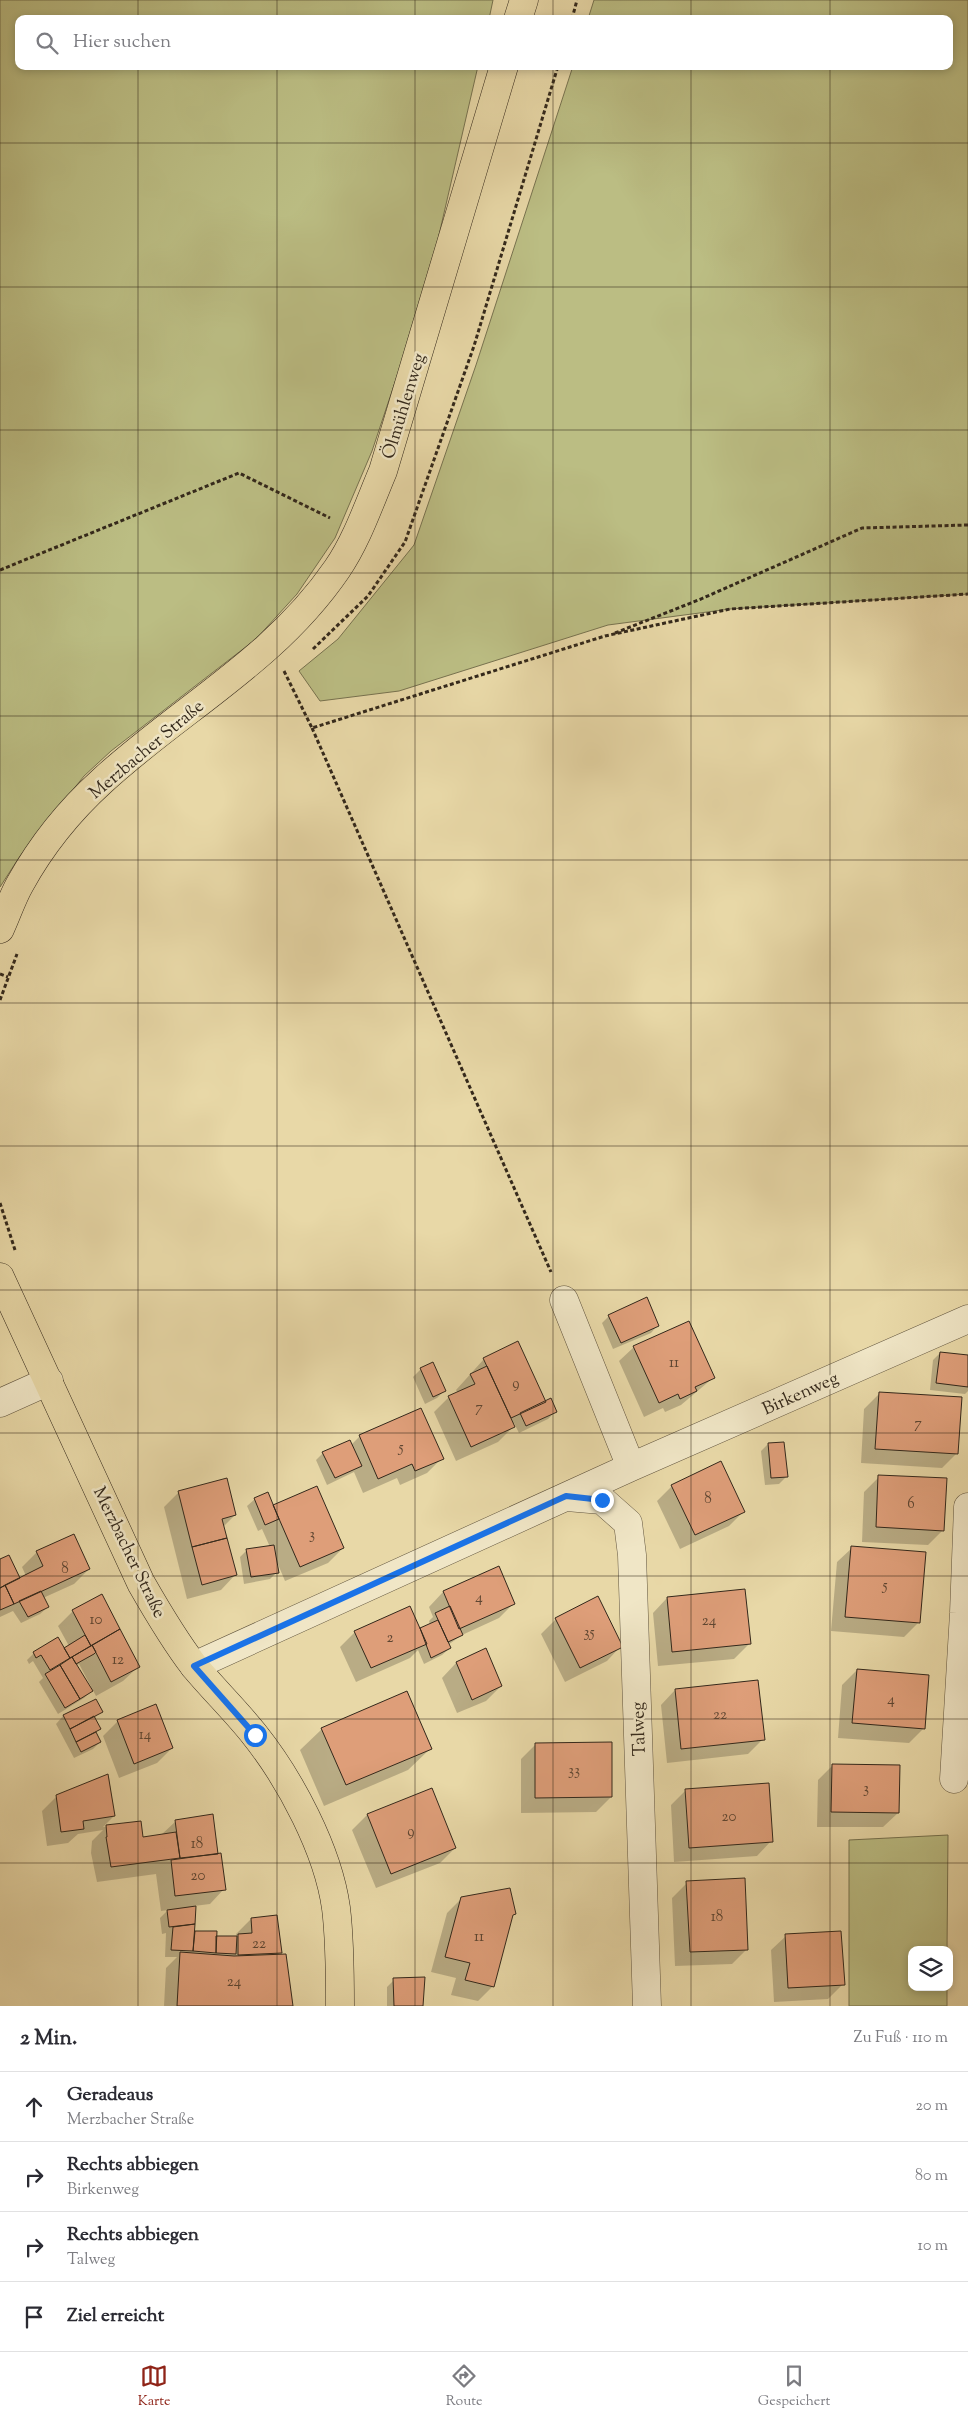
<!DOCTYPE html>
<html lang="de">
<meta charset="utf-8">
<style>
:root{--surface:#fff;--page:#f2f2f3;--text:#2b2b33;--muted:#7c7c81;--line:#e1e1e2;--accent:#8f2418}
body{margin:0;font-family:"Sorts Mill Goudy",serif;background:var(--page);color:var(--text)}
.controls{position:absolute;right:15px;bottom:15px;display:grid;overflow:hidden;border-radius:10px;box-shadow:0 2px 8px #0003}
.controls button{width:45px;height:45px;display:grid;place-items:center;padding:0;border:0;border-bottom:1px solid var(--line);background:var(--surface);color:var(--text);font:25px sans-serif}
.stop{position:absolute;width:15px;height:15px;margin:-11px;border:4px solid #1a73e8;border-radius:50%;background:#fff}
.stop.end{background:#1a73e8;border-color:#fff;box-shadow:0 1px 5px #0008}
.list{margin:0;padding:0;list-style:none}
h2{display:flex;justify-content:space-between;align-items:center;height:65px;margin:0;padding:0 20px;font-size:21px}
h2 small{font-size:16px;font-weight:400;color:var(--muted)}
.list li{display:grid;grid-template-columns:32px 1fr auto;gap:15px;align-items:center;box-sizing:border-box;height:70px;padding:0 20px;border-top:1px solid var(--line)}
.list b{display:block;font-size:19px;white-space:nowrap}
.list p{margin:0;font-size:16px;white-space:nowrap;color:var(--muted)}
.list em{font-size:16px;font-style:normal;color:var(--muted)}
.icon{flex:none;width:28px;height:28px;fill:none;stroke:currentColor;stroke-width:2;stroke-linecap:round;stroke-linejoin:round}
.map{position:relative;flex:none;width:968px;height:2006px;overflow:hidden}
.search{position:absolute;background:var(--surface);box-shadow:0 2px 8px #0003;left:15px;right:15px;top:15px;height:55px;display:flex;align-items:center;gap:12px;box-sizing:border-box;padding:0 18px;border-radius:10px;color:var(--muted);font-size:19px}
.sheet{height:345px;background:var(--surface)}
nav{display:flex;justify-content:space-around;align-items:center;box-sizing:border-box;height:70px;border-top:1px solid var(--line);background:var(--surface);font-size:14px;color:var(--muted)}
nav a{display:grid;justify-items:center;gap:2px}
nav .on{color:var(--accent)}
.map>svg:first-child{display:block}
</style>
<div class="map">
<svg width="968" height="2006" viewBox="0 0 968 2006">
<rect width="100%" height="100%" fill="#e8d8a7"/>
<filter id="stains"><feTurbulence type="fractalNoise" baseFrequency=".004" numOctaves="4"/><feColorMatrix values="0 0 0 0 .2 0 0 0 0 .09 0 0 0 0 .02 0 0 0 .5 -.17"/></filter>
<radialGradient id="worn" r=".72"><stop offset=".6" stop-color="#630" stop-opacity="0"/><stop offset="1" stop-color="#630" stop-opacity=".3"/></radialGradient>
<path fill="#bbbd83" stroke="#77724f" d="M0,0H493L489,19H19V66H478L438,239L398,373L372,451L335,538L297,594L256,639L111,751L84,776L20,856L0,887Z
M594,0H968V594L730,609L608,625L399,691L320,701L299,671L338,639L414,545L476,365L573,66H949V19H588Z
M948,1835L947,1950H912V1987H947V2006H849V1840Z"/>
<path fill="#0003" d="M609,1316L658,1325L651,1333L613,1349L602,1323Z
M634,1347L713,1378L681,1405L665,1412L663,1408L644,1417L619,1361Z
M940,1353L968,1356V1391L965,1394L930,1390L933,1360Z
M484,1359L555,1412L548,1419L519,1433L514,1423L512,1424L513,1427L498,1442L456,1461L434,1412L449,1397L458,1393L456,1390Z
M432,1364L444,1391L437,1398L425,1404L413,1377L421,1369Z
M879,1394L957,1453L942,1468L861,1463L864,1409Z
M360,1436L442,1458L427,1473L400,1485L397,1478L363,1493L354,1472L327,1485L316,1460L323,1453L351,1445Z
M768,1444L787,1476L779,1484L765,1485L761,1451Z
M879,1477L943,1530L928,1545L862,1542L864,1492Z
M672,1486L744,1511L729,1526L680,1549L657,1501Z
M179,1492L235,1515L223,1527L235,1575L221,1590L187,1599L164,1507Z
M255,1499L273,1507L343,1548L328,1563L285,1581L277,1562V1572L270,1579L244,1584L240,1557L247,1550L270,1547L262,1529L258,1531L247,1506Z
M852,1548L918,1623L904,1637L831,1631L837,1562Z
M37,1552L89,1569L74,1584L43,1598L48,1607L40,1614L21,1623L13,1611L0,1617V1561L20,1579L26,1576L22,1567Z
M443,1592L514,1603L499,1618L462,1635L448,1645L450,1648L442,1655L424,1664L418,1650L410,1658L356,1682L340,1647L355,1632L419,1630L430,1625L429,1621L433,1617L429,1607Z
M667,1598L749,1644L734,1659L658,1666L653,1613Z
M73,1611L138,1667L123,1681L96,1696L79,1664L76,1666L91,1691L84,1698L58,1714L39,1682L43,1678L33,1661L29,1664L27,1660L34,1653L63,1650L69,1646L58,1626Z
M556,1619L621,1646L607,1661L565,1682L541,1634Z
M456,1663L501,1686L486,1701L457,1713L442,1678Z
M857,1670L924,1728L909,1743L838,1738L842,1685Z
M675,1690L763,1739L748,1754L667,1763L661,1705Z
M95,1700L101,1711L94,1719L99,1729L95,1733L100,1742L93,1749L74,1758L56,1724L63,1716Z
M118,1721L172,1748L157,1763L119,1778L103,1736Z
M322,1729L430,1749L408,1770L324,1806L300,1750Z
M536,1744L611,1797L596,1812L521,1813V1759Z
M833,1765L898,1813L883,1827H817L818,1780Z
M109,1777L114,1816L103,1827L140,1822L142,1838L161,1835L176,1821L212,1816L224,1889L210,1904L194,1906V1932H216V1937H237L236,1934L251,1919L280,1953L277,1955L292,2006H164L166,1968L177,1957H165L166,1933L162,1934L160,1918L168,1910L161,1911L156,1874L97,1882L91,1853L92,1841L103,1830L78,1834L68,1843L47,1846L42,1811L57,1796Z
M431,1790L455,1848L440,1863L376,1888L352,1830L367,1815Z
M686,1790L771,1841L757,1856L674,1862L671,1805Z
M687,1883L747,1949L732,1964L675,1966L672,1898Z
M462,1898L511,1917L493,1986L478,2001L451,1995L456,1978L431,1972L447,1913Z
M786,1936L843,1984L828,1999L774,2002L771,1950Z
M394,1980L422,2006H387V1987Z"/>
<path fill="#de9e79" stroke="#33281b" d="M647,1297L659,1326L621,1343L608,1315Z
M689,1321L715,1378L695,1387L697,1391L680,1399L678,1394L659,1403L633,1346Z
M518,1341L546,1402L511,1418L483,1358Z
M940,1352L968,1355V1387L936,1383Z
M433,1362L446,1391L433,1397L420,1368Z
M487,1366L515,1427L471,1447L448,1396L475,1384L470,1374Z
M879,1392L962,1397L958,1454L875,1449Z
M551,1398L557,1412L526,1426L520,1413Z
M421,1408L444,1459L415,1471L412,1464L378,1479L359,1435Z
M350,1440L362,1466L335,1478L322,1452Z
M784,1442L788,1477L771,1478L768,1443Z
M721,1461L745,1512L695,1535L671,1485Z
M878,1475L947,1478L944,1531L876,1527Z
M227,1478L236,1515L222,1519L227,1538L192,1547L178,1491Z
M317,1486L344,1548L300,1567L273,1505Z
M268,1492L279,1519L265,1525L254,1498Z
M74,1534L90,1569L14,1604L5,1585L43,1566L36,1551Z
M227,1538L237,1575L202,1585L192,1547Z
M274,1545L279,1573L251,1577L246,1549Z
M851,1546L926,1552L920,1623L845,1617Z
M9,1555L20,1578L0,1588V1559Z
M499,1566L515,1604L459,1629L443,1591Z
M5,1585L14,1604L0,1610V1588Z
M745,1589L751,1644L672,1652L667,1597Z
M41,1591L49,1607L28,1617L19,1601Z
M102,1594L120,1629L91,1646L72,1610Z
M598,1596L623,1647L580,1668L555,1618Z
M410,1606L427,1644L371,1668L354,1631Z
M450,1606L463,1635L448,1642L435,1613Z
M438,1620L451,1648L431,1658L420,1628Z
M120,1629L140,1667L111,1682L92,1645Z
M85,1635L91,1646L70,1658L64,1648Z
M58,1637L70,1658L50,1670L41,1655L36,1658L33,1652Z
M92,1645L96,1652L94,1654L76,1664L72,1657Z
M486,1648L502,1686L472,1700L456,1662Z
M72,1657L93,1691L80,1699L60,1665Z
M60,1665L80,1699L65,1708L45,1674Z
M857,1669L929,1675L925,1729L852,1723Z
M758,1680L765,1740L681,1749L675,1689Z
M407,1691L432,1749L346,1785L321,1728Z
M96,1699L103,1712L70,1729L63,1715Z
M156,1704L173,1748L134,1764L117,1720Z
M94,1716L101,1729L76,1742L70,1729Z
M96,1732L101,1742L81,1752L76,1742Z
M612,1742V1797L535,1798V1743Z
M832,1764L900,1765L899,1813L831,1812Z
M108,1774L115,1816L83,1821L84,1829L61,1832L56,1795Z
M769,1783L773,1842L689,1848L685,1789Z
M432,1788L456,1848L391,1874L367,1814Z
M213,1814L218,1854L180,1858L175,1820Z
M141,1821L143,1837L176,1832L180,1858L111,1867L106,1837H107L106,1825Z
M221,1853L226,1890L175,1896L171,1860Z
M745,1878L748,1950L690,1952L686,1881Z
M510,1888L516,1914L513,1915L494,1987L465,1980L470,1963L445,1957L461,1897Z
M196,1906L195,1924L169,1927L167,1910Z
M277,1915L282,1953L238,1955V1934L252,1933L251,1918Z
M195,1924L193,1951L171,1950L173,1927Z
M195,1931H217L216,1953L193,1951Z
M841,1931L845,1985L788,1988L785,1934Z
M216,1936H237L236,1954L216,1953Z
M180,1952L234,1956L286,1954L293,2006H177Z
M425,1977L423,2006H394L393,1978Z"/>
<g fill="none" stroke-linecap="round" stroke-linejoin="round">
<defs>
<path id="minor" d="M564,1300L631,1467
M0,1403L49,1381
M567,1497L602,1500L628,1523L632,1555L647,2006
M194,1666L631,1467L968,1319
M954,1779L964,1613L968,1507"/>
<path id="major" d="M518,19L524,0
M0,929C7,914 12,898 20,884C41,846 70,810 102,781C180,709 275,660 337,569C357,540 369,504 383,471L504,66
M0,1277L141,1583C157,1611 174,1640 194,1666C213,1689 235,1710 254,1734C290,1779 328,1850 336,1908C340,1940 340,1974 340,2006"/>
</defs>
<use href="#minor" stroke="#60543e" stroke-width="29"/>
<use href="#major" stroke="#33281b" stroke-width="29"/>
<path stroke="#33281b" stroke-width="3" stroke-dasharray="4 2.5" stroke-linecap="butt" d="M572,19L577,0
M0,570L239,473L330,518
M615,633L701,599L862,528L968,525
M313,649L368,596L405,542L474,346L558,66
M284,671L312,728L605,636L730,609L968,594
M312,728L551,1272
M0,974L8,977
M0,1000L17,954
M0,1203L15,1250"/>
<use href="#minor" stroke="#f0e6c6" stroke-width="28"/>
<use href="#major" stroke="#e8d8a7" stroke-width="28"/>
</g>
<g fill="none" stroke-linecap="round" stroke-linejoin="round">
<path stroke="#1a73e8" stroke-width="6" d="M255,1735L194,1666L566,1496L602,1500"/>
</g>
<path fill="none" stroke="#33281b" stroke-width="1" stroke-opacity="0.55" d="M138,0V19M277,0V19M415,0V19M553,0V19M691,0V19M830,0V19M138,66V2006M277,66V2006M415,66V2006M553,66V2006M691,66V2006M830,66V2006M0,143H968M0,287H968M0,430H968M0,573H968M0,716H968M0,860H968M0,1003H968M0,1146H968M0,1290H968M0,1433H968M0,1576H968M0,1719H968M0,1863H968"/>
<g text-anchor="middle" stroke-width="5" stroke-linejoin="round" paint-order="stroke">
<g font-size="15" fill="#5e4632">
<text x="674" y="1367">11</text>
<text x="516" y="1388">9</text>
<text x="479" y="1412">7</text>
<text x="918" y="1428">7</text>
<text x="401" y="1452">5</text>
<text x="708" y="1503">8</text>
<text x="911" y="1508">6</text>
<text x="312" y="1539">3</text>
<text x="65" y="1573">8</text>
<text x="885" y="1590">5</text>
<text x="479" y="1602">4</text>
<text x="96" y="1624">10</text>
<text x="709" y="1625">24</text>
<text x="589" y="1637">35</text>
<text x="390" y="1642">2</text>
<text x="118" y="1664">12</text>
<text x="891" y="1704">4</text>
<text x="720" y="1719">22</text>
<text x="145" y="1739">14</text>
<text x="574" y="1775">33</text>
<text x="866" y="1793">3</text>
<text x="729" y="1821">20</text>
<text x="411" y="1836">9</text>
<text x="197" y="1848">18</text>
<text x="198" y="1880">20</text>
<text x="717" y="1921">18</text>
<text x="479" y="1941">11</text>
<text x="259" y="1948">22</text>
<text x="234" y="1986">24</text>
</g>
<g font-size="18" fill="#33281b" stroke="#f0e6c6">
<text transform="translate(403 406) rotate(-73)" y="6">Ölmühlenweg</text>
<text transform="translate(146 749) rotate(-40)" y="6">Merzbacher Straße</text>
<text transform="translate(800 1393) rotate(-24)" y="6">Birkenweg</text>
<text transform="translate(130 1552) rotate(64)" y="6">Merzbacher Straße</text>
<text transform="translate(638 1729) rotate(-92)" y="6">Talweg</text>
</g>
</g>
<rect width="100%" height="100%" filter="url(#stains)"/>
<rect width="100%" height="100%" fill="url(#worn)"/>
</svg>
<div class="controls">
<button><svg class="icon" aria-label="layers" viewBox="0 0 24 24"><path d="M12 4l9 5-9 5-9-5zM3 14l9 5 9-5"/></svg></button>
</div>
<div class="stop" style="left:255px;top:1735px"></div>
<div class="stop end" style="left:602px;top:1500px"></div>
<div class="search"><svg class="icon" aria-label="search" viewBox="0 0 24 24"><circle cx="10" cy="10" r="6"/><path d="M15 15l6 6"/></svg>Hier suchen</div>
</div>
<section class="sheet">
<h2>2 Min.<small>Zu Fuß · 110 m</small></h2>
<ul class="list">
<li><svg class="icon" aria-label="ahead" viewBox="0 0 24 24"><path d="M12 20V5M6 11l6-6 6 6"/></svg><div><b>Geradeaus</b><p>Merzbacher Straße</p></div><em>20 m</em></li>
<li><svg class="icon" aria-label="right" viewBox="0 0 24 24"><path d="M7 20v-9h11M14 6l5 5-5 5"/></svg><div><b>Rechts abbiegen</b><p>Birkenweg</p></div><em>80 m</em></li>
<li><svg class="icon" aria-label="right" viewBox="0 0 24 24"><path d="M7 20v-9h11M14 6l5 5-5 5"/></svg><div><b>Rechts abbiegen</b><p>Talweg</p></div><em>10 m</em></li>
<li><svg class="icon" aria-label="arrive" viewBox="0 0 24 24"><path d="M6 21V4h12l-3 4 3 4H6"/></svg><div><b>Ziel erreicht</b></div></li>
</ul>
</section>
<nav>
<a class="on"><svg class="icon" aria-label="map" viewBox="0 0 24 24"><path d="M3 6l6-2 6 2 6-2v14l-6 2-6-2-6 2zM9 4v14M15 6v14"/></svg>Karte</a>
<a><svg class="icon" aria-label="directions" viewBox="0 0 24 24"><path d="M12 3l9 9-9 9-9-9zM9 14v-3h6M13 9l2 2-2 2"/></svg>Route</a>
<a><svg class="icon" aria-label="saved" viewBox="0 0 24 24"><path d="M7 4h10v16l-5-4-5 4z"/></svg>Gespeichert</a>
</nav>
